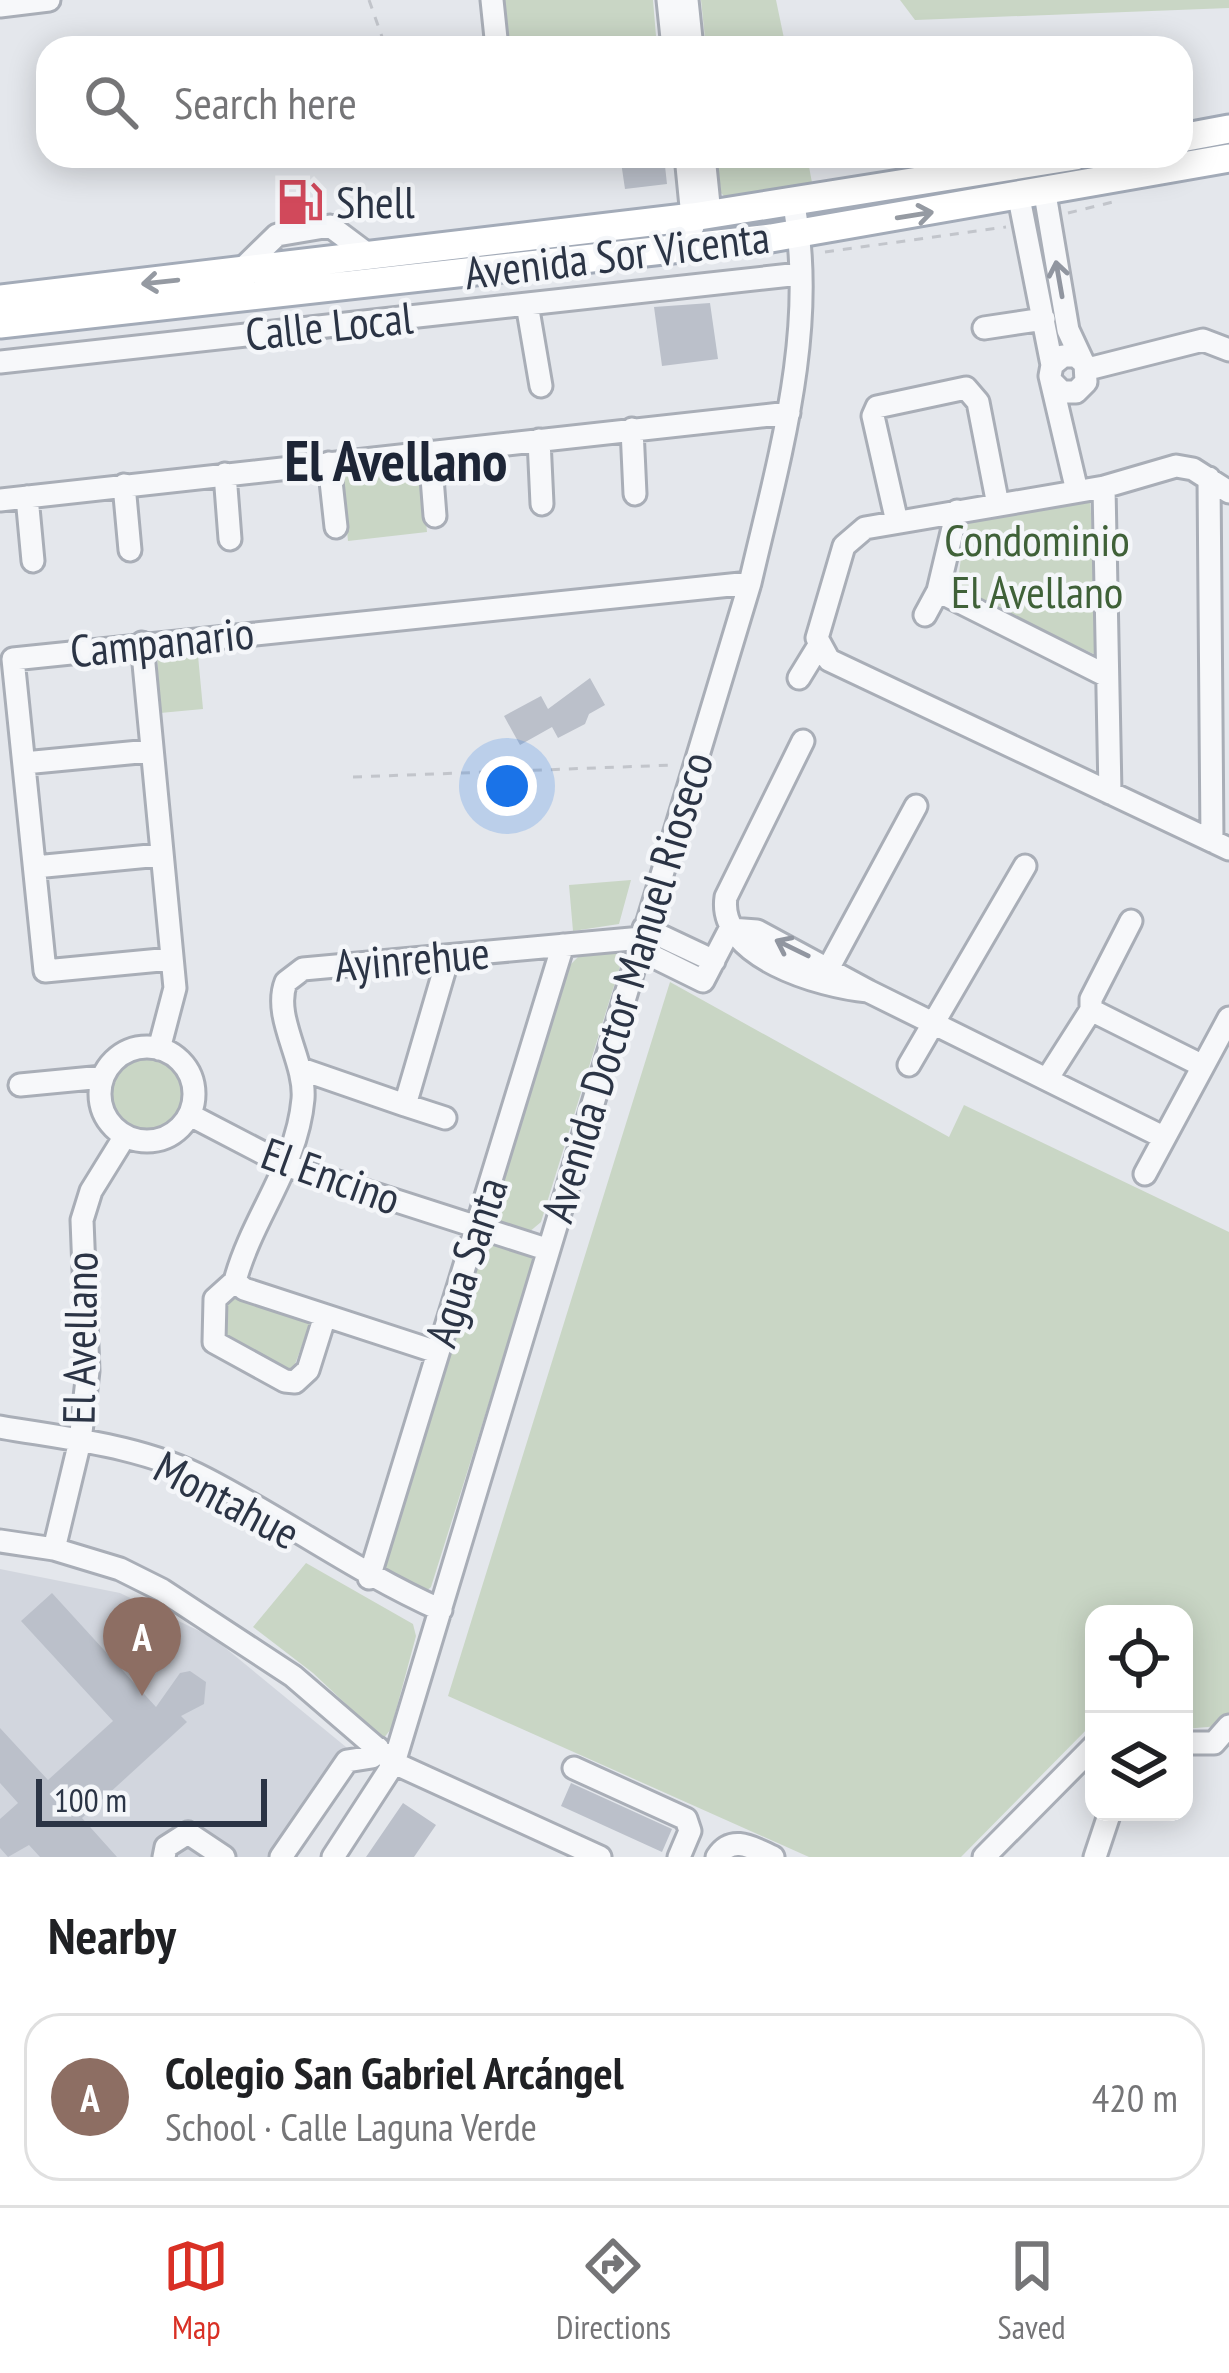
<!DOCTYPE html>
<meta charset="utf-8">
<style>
:root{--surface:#fff;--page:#f2f2f2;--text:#202124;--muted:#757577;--line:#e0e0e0;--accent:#d93025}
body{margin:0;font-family:"PT Sans Narrow",sans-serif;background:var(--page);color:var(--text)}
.controls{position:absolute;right:36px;bottom:36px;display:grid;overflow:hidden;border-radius:24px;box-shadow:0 6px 30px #0003}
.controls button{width:108px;height:108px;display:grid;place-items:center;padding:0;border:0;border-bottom:3px solid var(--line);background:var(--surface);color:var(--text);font:60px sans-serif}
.scale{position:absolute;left:36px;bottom:30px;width:231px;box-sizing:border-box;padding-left:12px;border:6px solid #2b3445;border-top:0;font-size:33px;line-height:42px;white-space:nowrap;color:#2b3445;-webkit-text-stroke:9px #f4f6f9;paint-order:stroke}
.you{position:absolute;left:507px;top:786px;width:42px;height:42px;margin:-30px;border:9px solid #fff;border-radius:50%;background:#1a73e8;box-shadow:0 0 0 18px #1a73e833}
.badge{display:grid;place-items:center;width:78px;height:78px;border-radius:50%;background:var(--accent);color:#fff;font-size:39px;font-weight:700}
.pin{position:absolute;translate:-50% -99px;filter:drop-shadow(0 3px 6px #0008)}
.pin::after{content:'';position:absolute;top:63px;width:42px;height:36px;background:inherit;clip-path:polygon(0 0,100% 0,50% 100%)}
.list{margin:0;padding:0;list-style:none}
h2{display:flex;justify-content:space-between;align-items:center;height:156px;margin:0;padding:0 48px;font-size:51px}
h2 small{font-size:39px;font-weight:400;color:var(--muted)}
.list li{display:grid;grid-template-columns:78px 1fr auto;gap:36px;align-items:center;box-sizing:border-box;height:168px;margin:0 24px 24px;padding:0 24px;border:3px solid var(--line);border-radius:36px}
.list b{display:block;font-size:45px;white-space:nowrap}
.list p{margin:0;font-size:39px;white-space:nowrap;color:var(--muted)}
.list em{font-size:39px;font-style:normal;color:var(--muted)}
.icon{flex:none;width:66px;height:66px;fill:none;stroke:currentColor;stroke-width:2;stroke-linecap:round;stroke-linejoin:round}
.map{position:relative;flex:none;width:1229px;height:1857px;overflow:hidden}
.search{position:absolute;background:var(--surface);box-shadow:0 6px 30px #0003;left:36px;right:36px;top:36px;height:132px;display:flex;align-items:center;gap:30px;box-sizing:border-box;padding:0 42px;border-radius:36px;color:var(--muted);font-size:45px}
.sheet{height:348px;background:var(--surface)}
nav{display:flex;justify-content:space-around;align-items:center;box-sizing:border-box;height:168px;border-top:3px solid var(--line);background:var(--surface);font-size:33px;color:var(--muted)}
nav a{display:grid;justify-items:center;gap:6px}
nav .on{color:var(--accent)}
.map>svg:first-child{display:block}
</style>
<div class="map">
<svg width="1229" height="1857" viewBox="0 0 1229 1857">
<rect width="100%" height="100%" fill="#e4e7ec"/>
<path fill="#d2d6de" d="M0,1569L120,1593L212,1637L357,1756L290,1857H0Z"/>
<path fill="#c9d6c5" d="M502,0H653L657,48H506Z
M701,0H776L786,48H706Z
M900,0H1229V8L915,20Z
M717,156H807L813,188L727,199L721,193Z
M420,463L427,532L348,541L341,472Z
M1090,498L1100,657L962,592L958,580L966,522Z
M197,645L203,709L160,713L157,654Z
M631,880L619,924L573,931L569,885Z
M615,949L622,960L541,1222L528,1233L499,1225L492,1214L567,968L579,956Z
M670,982L949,1137L964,1105L1229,1232V1714L1219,1726L1184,1729V1614H1094V1722L961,1857H809L448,1696Z
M108 1094a37 37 0 1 1 74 0a37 37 0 1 1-74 0Z
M487,1240L532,1254L533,1263L431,1587L423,1594L378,1567Z
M232,1287L245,1300L310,1324L291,1375L219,1336V1307Z
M306,1563L413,1624L416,1636L391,1729L383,1739L313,1673L253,1627Z"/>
<path fill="#bbc0ca" d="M664,157L667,184L625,189L621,162Z
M710,303L718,359L662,366L654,307Z
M590,678L605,705L589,714L585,724L558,738L552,727L520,745L504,716L541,696L548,709Z
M52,1593L156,1707L180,1673L190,1671L206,1682L204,1704L181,1716L187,1722L82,1818L117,1857H40L29,1845L8,1857L0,1848V1819L18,1803L0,1783V1728L48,1780L113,1721L21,1621Z
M571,1783L672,1829L662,1852L561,1806Z
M403,1803L436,1825L414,1857H366Z"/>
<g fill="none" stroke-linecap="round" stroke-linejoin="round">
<defs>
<path id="minor" d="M492,0L497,48
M668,0L673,48
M687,0L692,48
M0,6L49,0
M686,156L693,227
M704,156L710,214
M1045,194L1068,330L1082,360
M1019,198L1052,365
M237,274L277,235L330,226L370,256
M527,304L541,386
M984,328L1044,319
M0,362L800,274
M1088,369L1203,340L1229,350
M1052,382L1062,392H1076L1086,382L1085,364L1076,356H1063L1052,365L1050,376L1077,491
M632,429L635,494
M539,440L542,504
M430,452L435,516
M329,463L336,527
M225,474L230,539
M1209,478L1212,841
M124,485L130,550
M1104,487L1110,793
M1229,492L1193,469L1176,466L1104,487L865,528L844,546L817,638L829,660L1229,849
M27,497L33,561
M0,500L789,413
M957,511L938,591L1107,676
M897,522L873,416L877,407L966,388L978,402L998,505
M925,615L938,591
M142,643L175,988L159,1049
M799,678L818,647
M24,763L150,751
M35,867L160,855
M1131,921L1091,999V1010L1203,1066
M644,928L714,961
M730,929L757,931L868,991C821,987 717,957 726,897L803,741
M638,949L703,981L730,929
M171,959L45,971L13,659L750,583
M829,967L916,806
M868,991L1163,1137
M100 1094a47 47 0 1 1 94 0a47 47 0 1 1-94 0Z
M909,1065L1025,866
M301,1069L405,1105L448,958
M1047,1079L1091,1010
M20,1085L103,1077
M405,1105L445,1118
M190,1115L288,1166L546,1249
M1145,1174L1229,1018
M235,1281L215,1299L214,1342L285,1381L295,1382L308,1370L325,1316
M437,1352L244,1289L235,1281C252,1217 297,1167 303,1099C306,1061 272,1017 286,982L303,969L642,938
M0,1427C69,1439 143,1446 206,1479C287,1521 358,1573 441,1610
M0,1541L54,1549L120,1569L162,1590L293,1676L394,1763L600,1857
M54,1549L80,1441L88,1371L82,1220L91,1191L125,1136
M369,1578L563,945
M1184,1743H1214L1229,1726
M574,1768L686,1819L690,1831L679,1857
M164,1857L166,1847L188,1833L224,1857
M281,1857L347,1761L372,1757L378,1748
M333,1857L394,1763L750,583C778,462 819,326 793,201
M717,1857C732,1834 753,1848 773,1857
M984,1857L1094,1746
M1095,1857L1110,1812"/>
<path id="major" d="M1181,138L1229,129
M0,299L693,217L1075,156
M0,324L771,238L1229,158"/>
</defs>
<use href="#minor" stroke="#a9aeb7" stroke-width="27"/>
<use href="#major" stroke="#a3abb8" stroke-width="33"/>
<path stroke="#c2c5cb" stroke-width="3" stroke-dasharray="9 9" stroke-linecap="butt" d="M369,0L386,48
M1068,213L1117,201
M825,252L1006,227
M353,777L675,765"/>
<use href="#minor" stroke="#f7f8fa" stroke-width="21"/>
<use href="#major" stroke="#fff" stroke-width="27"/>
</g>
<defs><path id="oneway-shaft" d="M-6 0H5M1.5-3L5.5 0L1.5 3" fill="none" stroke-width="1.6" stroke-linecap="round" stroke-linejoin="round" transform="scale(3)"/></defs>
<g stroke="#959aa2">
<use href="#oneway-shaft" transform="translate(915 215) rotate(-9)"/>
<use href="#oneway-shaft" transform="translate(160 282) rotate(174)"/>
</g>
<g stroke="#9196a0">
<use href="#oneway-shaft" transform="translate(1059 279) rotate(-100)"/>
<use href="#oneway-shaft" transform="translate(792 948) rotate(-154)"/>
</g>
<defs>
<symbol id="fuel-bare" viewBox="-9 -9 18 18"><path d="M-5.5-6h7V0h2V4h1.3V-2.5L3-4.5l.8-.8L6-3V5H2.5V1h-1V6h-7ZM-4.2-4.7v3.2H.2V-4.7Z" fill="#d1495b" stroke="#f4f6f9" stroke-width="2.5" paint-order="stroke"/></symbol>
</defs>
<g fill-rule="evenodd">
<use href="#fuel-bare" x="267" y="169" width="66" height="66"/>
</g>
<g text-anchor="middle" stroke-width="9" stroke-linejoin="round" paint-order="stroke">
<g font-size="45" fill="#2b3445" stroke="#f4f6f9" text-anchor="start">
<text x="336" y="218">Shell</text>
</g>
<g font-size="45" fill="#2b3445" stroke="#f4f6f9">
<text transform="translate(617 255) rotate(-7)" y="16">Avenida Sor Vicenta</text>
<text transform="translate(329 326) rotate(-6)" y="16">Calle Local</text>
<text transform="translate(162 642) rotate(-6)" y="16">Campanario</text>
<text transform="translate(412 959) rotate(-5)" y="16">Ayinrehue</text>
<text transform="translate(627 987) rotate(-73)" y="16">Avenida Doctor Manuel Rioseco</text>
<text transform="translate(331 1176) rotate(20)" y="16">El Encino</text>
<text transform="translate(466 1262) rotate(-72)" y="16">Agua Santa</text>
<text transform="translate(80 1338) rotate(-89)" y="16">El Avellano</text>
<text transform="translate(227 1500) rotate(28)" y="16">Montahue</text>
</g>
<g font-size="45" fill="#3f6138" stroke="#f4f6f9">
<text x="1037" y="556">Condominio<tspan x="1037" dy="52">El Avellano</tspan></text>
</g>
<g font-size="57" font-weight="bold" fill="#1d2536" stroke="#f4f6f9">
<text x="396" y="481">El Avellano</text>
</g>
</g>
</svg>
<div class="controls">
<button><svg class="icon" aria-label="locate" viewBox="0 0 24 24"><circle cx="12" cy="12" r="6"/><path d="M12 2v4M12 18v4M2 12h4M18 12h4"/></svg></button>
<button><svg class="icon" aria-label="layers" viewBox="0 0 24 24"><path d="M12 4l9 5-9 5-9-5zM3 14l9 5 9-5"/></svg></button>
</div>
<div class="scale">100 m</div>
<div class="you"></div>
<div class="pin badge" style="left:142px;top:1696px;background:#8d6e63">A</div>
<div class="search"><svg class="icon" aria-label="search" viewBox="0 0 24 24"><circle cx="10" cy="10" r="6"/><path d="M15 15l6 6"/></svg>Search here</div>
</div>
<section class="sheet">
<h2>Nearby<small></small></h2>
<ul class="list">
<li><span class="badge" style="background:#8d6e63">A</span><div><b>Colegio San Gabriel Arcángel</b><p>School · Calle Laguna Verde</p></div><em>420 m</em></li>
</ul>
</section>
<nav>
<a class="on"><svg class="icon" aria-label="map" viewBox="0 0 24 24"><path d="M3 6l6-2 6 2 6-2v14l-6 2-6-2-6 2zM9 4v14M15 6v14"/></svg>Map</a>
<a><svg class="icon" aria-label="directions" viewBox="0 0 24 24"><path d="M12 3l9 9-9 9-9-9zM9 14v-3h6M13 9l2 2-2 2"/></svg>Directions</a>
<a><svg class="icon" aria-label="saved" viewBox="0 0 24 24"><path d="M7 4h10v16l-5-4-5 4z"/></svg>Saved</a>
</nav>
